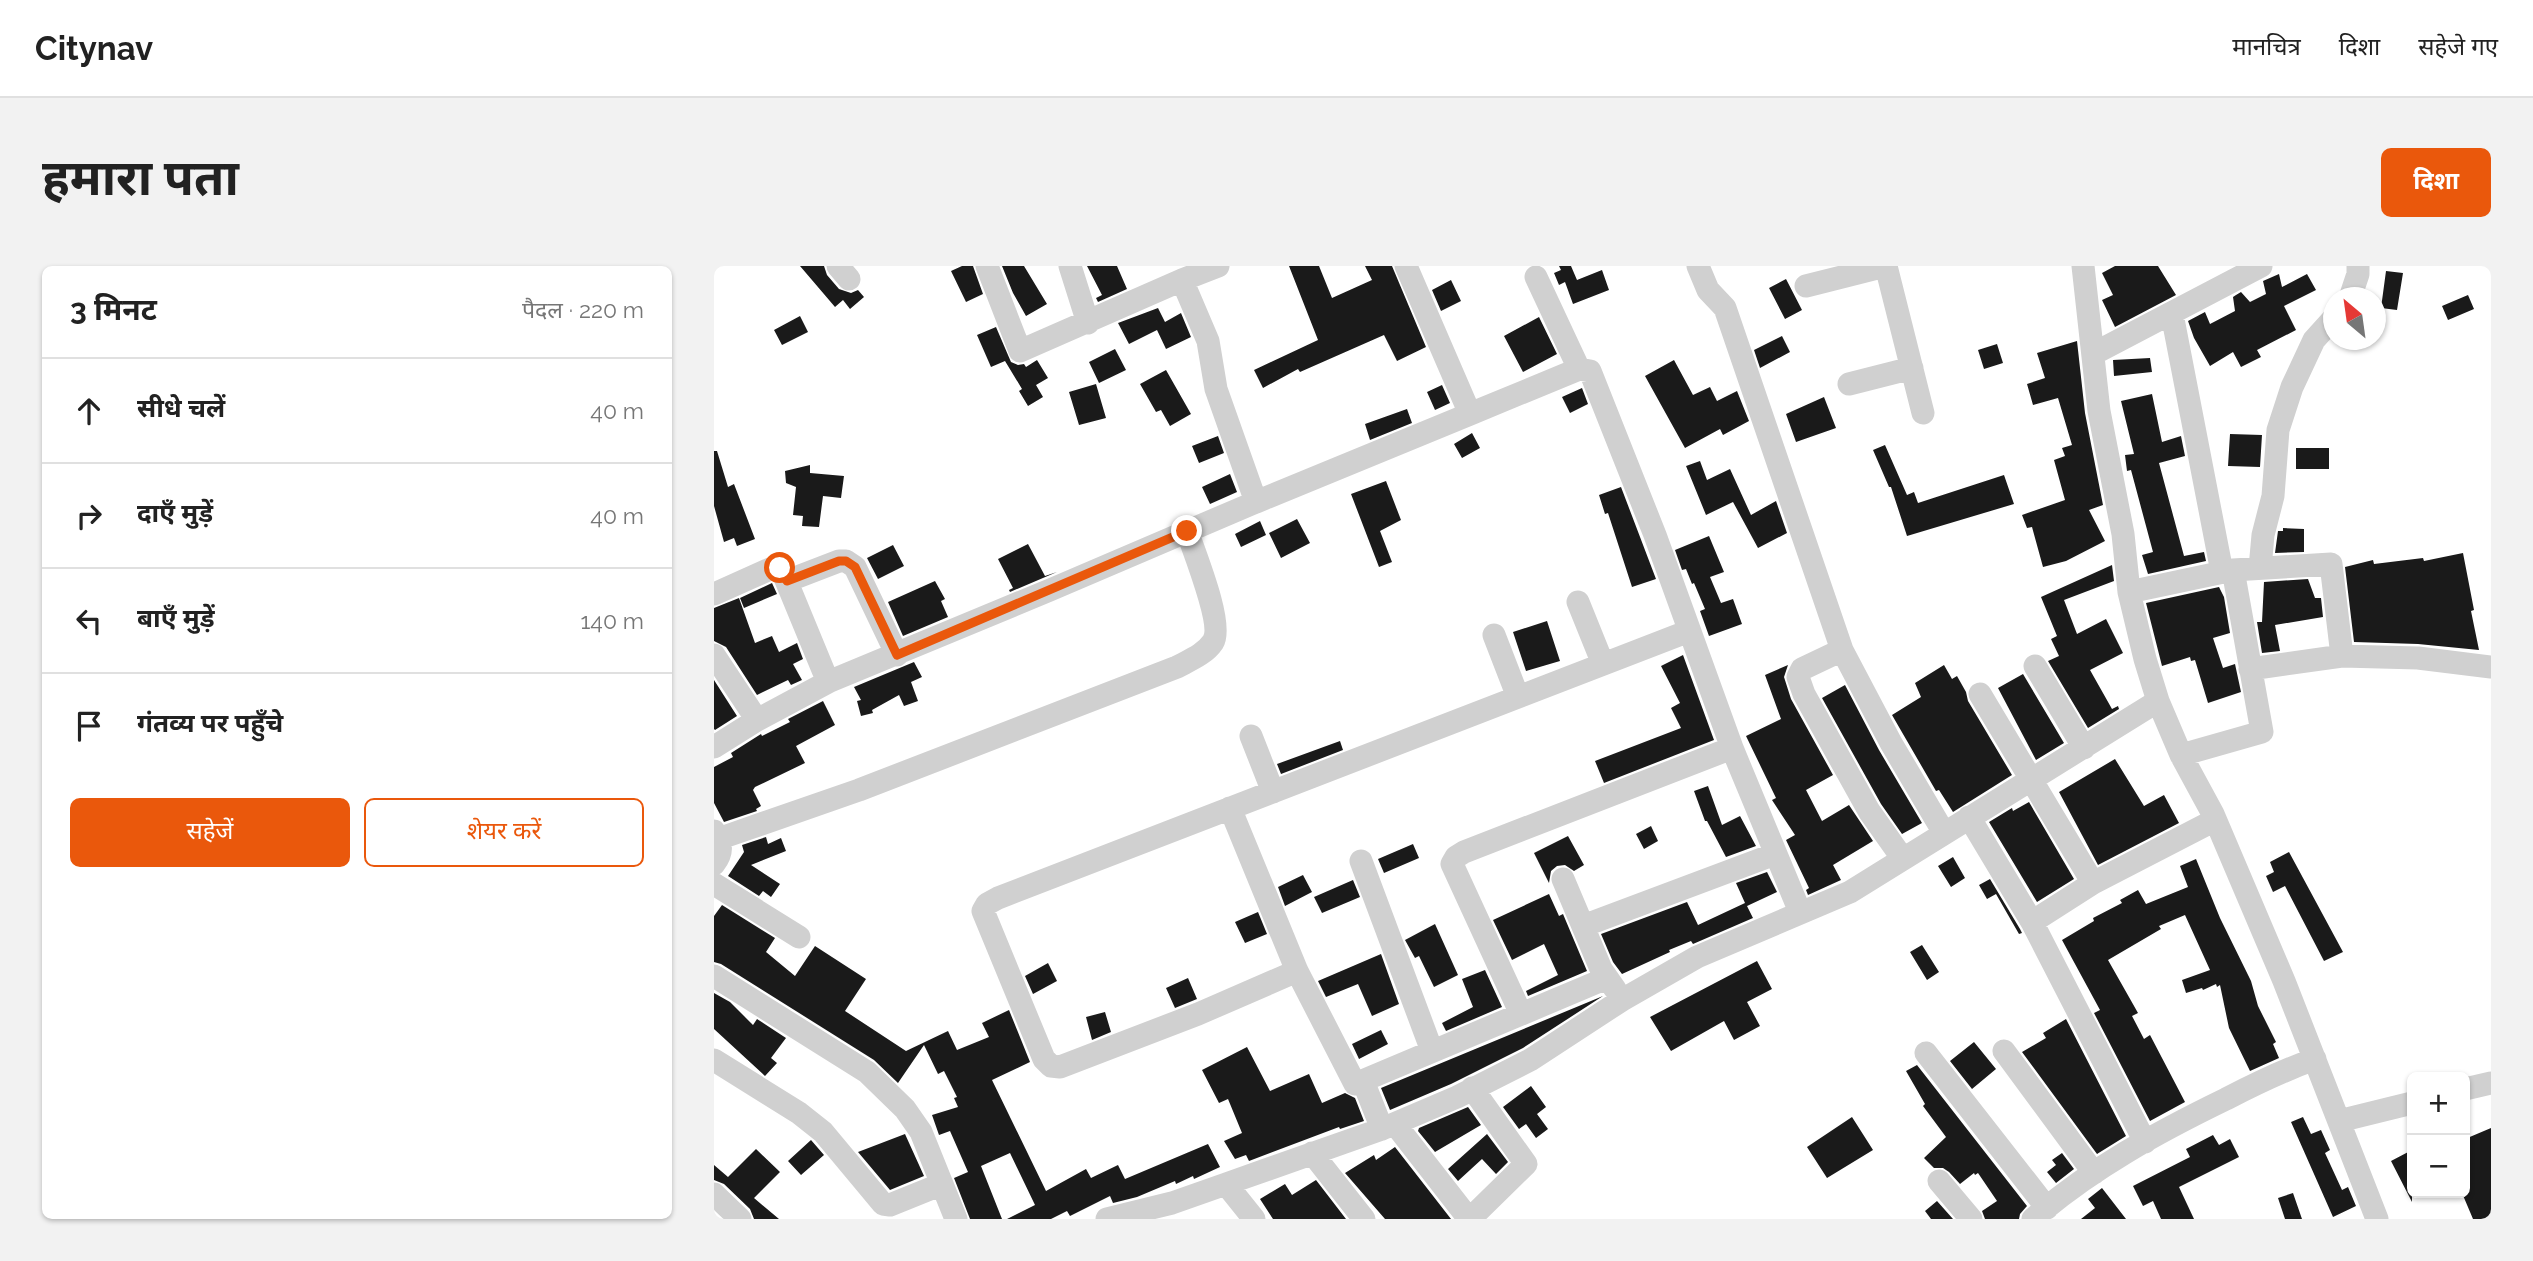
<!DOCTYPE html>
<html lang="hi">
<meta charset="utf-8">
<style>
:root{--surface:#fff;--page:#f2f2f2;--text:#222;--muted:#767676;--line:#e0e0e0;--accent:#ea580c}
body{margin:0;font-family:Raleway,"Noto Sans Devanagari",sans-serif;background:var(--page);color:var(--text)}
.controls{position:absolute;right:21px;bottom:21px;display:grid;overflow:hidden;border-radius:10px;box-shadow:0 2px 5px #0004}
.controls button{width:63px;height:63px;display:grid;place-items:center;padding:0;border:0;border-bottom:2px solid var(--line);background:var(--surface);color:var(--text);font:35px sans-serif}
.compass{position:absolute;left:1609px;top:21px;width:63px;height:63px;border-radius:50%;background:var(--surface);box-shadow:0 2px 5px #0004;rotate:331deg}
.stop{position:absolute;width:21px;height:21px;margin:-16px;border:5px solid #ea580c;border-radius:50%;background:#fff}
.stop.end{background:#ea580c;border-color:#fff;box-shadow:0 2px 7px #0008}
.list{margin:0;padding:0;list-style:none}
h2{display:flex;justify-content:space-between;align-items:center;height:91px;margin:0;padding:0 28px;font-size:30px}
h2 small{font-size:23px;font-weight:400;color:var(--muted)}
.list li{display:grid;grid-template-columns:46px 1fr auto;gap:21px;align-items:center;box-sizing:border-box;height:105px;padding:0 28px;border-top:2px solid var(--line)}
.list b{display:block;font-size:26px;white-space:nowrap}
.list em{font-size:23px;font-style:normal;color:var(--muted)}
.actions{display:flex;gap:14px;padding:21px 28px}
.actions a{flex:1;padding:16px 0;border:2px solid var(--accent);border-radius:10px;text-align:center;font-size:24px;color:var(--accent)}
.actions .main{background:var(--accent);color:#fff}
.icon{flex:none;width:38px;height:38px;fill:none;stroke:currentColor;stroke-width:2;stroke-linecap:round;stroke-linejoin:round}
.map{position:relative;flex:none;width:1777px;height:953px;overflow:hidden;border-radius:10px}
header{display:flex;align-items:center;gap:42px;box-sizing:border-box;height:98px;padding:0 35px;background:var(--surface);border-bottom:2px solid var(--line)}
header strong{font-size:33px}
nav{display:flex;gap:38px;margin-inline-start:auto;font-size:24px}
.intro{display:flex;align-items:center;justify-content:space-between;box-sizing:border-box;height:168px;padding:0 42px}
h1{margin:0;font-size:49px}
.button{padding:18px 32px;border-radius:10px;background:var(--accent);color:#fff;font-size:24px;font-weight:700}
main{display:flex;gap:42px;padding:0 42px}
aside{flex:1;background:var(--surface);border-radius:10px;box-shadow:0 2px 5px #0004}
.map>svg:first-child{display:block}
</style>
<header>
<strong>Citynav</strong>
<nav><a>मानचित्र</a><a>दिशा</a><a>सहेजे गए</a></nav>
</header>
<div class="intro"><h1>हमारा पता</h1><a class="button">दिशा</a></div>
<main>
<aside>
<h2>3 मिनट<small>पैदल · 220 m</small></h2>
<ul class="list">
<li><svg class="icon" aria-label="ahead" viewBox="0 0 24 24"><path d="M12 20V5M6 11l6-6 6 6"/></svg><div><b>सीधे चलें</b></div><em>40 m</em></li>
<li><svg class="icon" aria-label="right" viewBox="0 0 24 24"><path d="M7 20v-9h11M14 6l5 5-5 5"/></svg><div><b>दाएँ मुड़ें</b></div><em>40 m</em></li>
<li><svg class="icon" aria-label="left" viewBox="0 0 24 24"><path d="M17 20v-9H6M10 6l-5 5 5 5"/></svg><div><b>बाएँ मुड़ें</b></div><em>140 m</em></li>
<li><svg class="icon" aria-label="arrive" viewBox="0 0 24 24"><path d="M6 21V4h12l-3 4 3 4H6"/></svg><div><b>गंतव्य पर पहुँचे</b></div></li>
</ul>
<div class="actions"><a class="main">सहेजें</a><a>शेयर करें</a></div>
</aside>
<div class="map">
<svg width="1777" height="953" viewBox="0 0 1777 953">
<rect width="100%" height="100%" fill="#fff"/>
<path fill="#1a1a1a" d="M86,0H110L113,9L125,23L137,27L144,24L150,31L136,43L129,34L121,41Z
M248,0H259L269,28L252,36L237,5Z
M288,0H310L333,38L312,50L299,27Z
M373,0H403L413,23L384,36L382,32L388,29Z
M575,0H605L618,32L658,14L651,0H678L712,81L683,95L670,69L586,106L584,103L549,122L540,104L604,74Z
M845,0H857L863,14L888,4L895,24L859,38L851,16L845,19L840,7L847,4Z
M1401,0H1444L1462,29L1401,61L1388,34L1399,29L1388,7Z
M1672,5L1689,7L1683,44L1667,42Z
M1565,8L1568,21L1593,8L1602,24L1570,40L1582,64L1543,84L1547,91L1527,101L1519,86L1496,100L1480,72L1474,55L1491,46L1496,58L1521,45L1519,31L1522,29L1527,26L1536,36L1552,28L1549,15Z
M1072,13L1088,44L1071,53L1055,22Z
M737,14L747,35L727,45L718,24Z
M1754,29L1760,43L1734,54L1728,40Z
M444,42L451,56L467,47L477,71L452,83L443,64L415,78L404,57Z
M86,50L94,66L68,79L60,64Z
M825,51L843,88L809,106L790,70Z
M282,61L297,96L304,99L310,98L312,101L323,94L334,112L322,119L329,131L314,140L305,125L308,123L291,95L277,101L263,69Z
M1068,70L1076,86L1046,102L1040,84Z
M1363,75L1371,147L1389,239L1375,244L1391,275L1352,295L1329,301L1318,261L1313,262L1308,249L1351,234L1340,194L1351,190L1348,182L1358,179L1344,132L1319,139L1313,118L1331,112L1323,87Z
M1283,78L1289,97L1270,103L1264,84Z
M401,83L412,104L385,117L375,96Z
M1436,92L1438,106L1400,110L1399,94Z
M960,94L979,129L996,121L1003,135L1023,125L1035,155L1009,169L1006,163L971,182L931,110Z
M452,104L477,148L456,160L447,144L442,146L426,118Z
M382,118L392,152L365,159L355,126Z
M728,119L736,137L721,144L713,126Z
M868,122L874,138L856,147L848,131Z
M1438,128L1448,176L1467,170L1471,190L1445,197L1470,290L1490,286L1492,295L1434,308L1428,289L1439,286L1417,204L1413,205L1411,189L1420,188L1407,135Z
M1110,131L1122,162L1082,176L1072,148Z
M693,143L698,157L656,174L651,158Z
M758,167L766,182L748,192L740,178Z
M1516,168L1548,169L1546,201L1514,200Z
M504,170L510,187L485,197L478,180Z
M1171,179L1193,229L1200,226L1204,237L1290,209L1300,238L1193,270L1177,221H1175L1159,184Z
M1582,182H1615V203H1582Z
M0,185H3L14,221L20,218L41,273L23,280L20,272L10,276L0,240Z
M986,195L993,214L1016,203L1037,249L1062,235L1073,267L1044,282L1019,236L992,249L972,200Z
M96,199V207L130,210L127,232L109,230L105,261L88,260L89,250L79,249L82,221L72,217L71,205Z
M516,208L523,226L496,238L488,221Z
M672,215L687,254L666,265L678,296L665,301L637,228Z
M907,221L942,313L918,321L894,247L891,248L885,229Z
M583,253L596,277L567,292L555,267Z
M546,255L552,269L527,281L521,268Z
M1569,262L1590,263V286L1561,287L1564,265H1569Z
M995,270L1010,306L996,311L1007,337L1019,333L1028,358L995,370L986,345L991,343L980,317L978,318L972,303L968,304L961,284Z
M314,278L331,310L343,306L296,326L295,324L299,322L284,293Z
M179,279L190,300L164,313L153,292Z
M1749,287L1760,344L1757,345L1765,384L1704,378L1640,376L1631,301L1659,294L1660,298L1709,292L1710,295Z
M1398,299L1400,315L1350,334L1363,368L1392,353L1409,387L1376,404L1398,443L1404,440L1405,443L1374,462L1334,395L1345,390L1337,373L1343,370L1327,331Z
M1594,313L1601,332H1607L1609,351L1561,359L1566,385L1548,387L1543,356H1548L1550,316Z
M221,315L231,333L227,335L234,351L189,370L174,336Z
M58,317L63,328L30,342L26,332Z
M1505,321L1510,331L1516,367L1499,372L1509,402L1521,398L1527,426L1494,437L1481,394L1477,395L1476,391L1448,400L1432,337Z
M25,332L41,377L58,370L65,386L83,377L89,393L79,398L88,414L77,419L74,414L43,429L12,381L0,375V342Z
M833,355L846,395L812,405L799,366Z
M969,389L1000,474L890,517L881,495L967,462L957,442L966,437L947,400Z
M200,396L208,411L197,416L204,435L190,440L185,429L158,444L159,447L147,450L143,435L147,434L140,421Z
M1074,399L1070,411L1077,433L1119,509L1092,524L1108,555L1135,539L1159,575L1119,599L1127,614L1094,629L1092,624L1095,622L1072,574L1081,569L1058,534L1062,532L1032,470L1067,453L1051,409Z
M1230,399L1238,413L1243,410L1252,426L1254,435L1298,509L1239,546L1225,524L1222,525L1178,449L1207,431L1201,417Z
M1309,408L1350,477L1322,494L1284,422Z
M0,414L23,450L1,464L0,463Z
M1131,419L1165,484L1208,557L1188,568L1167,538L1108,432Z
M109,435L121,459L82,480L91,497L41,521L39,524L47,540L42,543L43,545L10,556L0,537V501L19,491L17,487L47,468L48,470L76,456L74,453Z
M626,475L629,484L567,508L563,498Z
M1401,493L1430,540L1450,529L1465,557L1384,599L1345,526Z
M994,520L1008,559L1026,550L1042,580L1012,591L993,555H991L980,525Z
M1315,536L1360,613L1323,636L1275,556L1298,542L1299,545Z
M937,560L944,575L930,583L922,568Z
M854,570L870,599L860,605L851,599L843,600L837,605L835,617L820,587Z
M52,571L54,578L67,572L72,585L37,599L66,618L57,631L49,625L45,630L14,610L30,586L28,579Z
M699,578L705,592L670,607L664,593Z
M1575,586L1629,686L1610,695L1571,620L1559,626L1552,610L1560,606L1556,596Z
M1239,591L1251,612L1237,621L1224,600Z
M1482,593L1506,652L1537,715L1544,740L1562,776L1559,778L1565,792L1536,805L1515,762L1506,719L1503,721L1502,718L1489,724L1488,722L1472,727L1468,714L1496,704L1471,649L1445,660L1447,663L1394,694L1424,747L1418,750L1430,773L1436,769L1471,836L1436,855L1380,747L1386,744L1348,674L1380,655L1379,652L1408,637L1406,634L1424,624L1432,638L1474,621L1466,600Z
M1053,606L1063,626L1033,640L1039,652L979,678L977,675L955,684L956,686L908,708L899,696L887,668L973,636L984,659L1031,637L1022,617Z
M589,609L598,626L571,640L564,621Z
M1276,613L1306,663L1308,667L1305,668L1282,628L1273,633L1265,619Z
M639,614L646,631L608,647L600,631Z
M835,628L845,650L849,648L873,705L814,730L812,725L844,709L830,678L798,694L779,654Z
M8,639L61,672L52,686L81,710L101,680L152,713L131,745L192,785L234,765L243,784L275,771L268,757L295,744L316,796L278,814L332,925L372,903L377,912L404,899L411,913L494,878L506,901L480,913L479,910L462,918L461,915L423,931L399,937L396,930L356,950L353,945L337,953H293L321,939L296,887L267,900L288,953H256L240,912L254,906L236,865L225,869L218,849L244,841L240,832L243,831L230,805L224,808L210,779L184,817L160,794L7,698L0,696V650Z
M544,646L553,668L531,677L521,656Z
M721,658L744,709L720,721L705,690L701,692L691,674Z
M1208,679L1225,706L1213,714L1196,686Z
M667,688L685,738L658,750L644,718L612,731L604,715Z
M1043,695L1058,723L1033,736L1046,760L1020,774L1010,755L957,785L936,751Z
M334,697L343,715L319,728L311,710Z
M771,704L788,741L732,765L728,757L759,741L748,713Z
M474,712L483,733L461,742L452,722Z
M0,727L16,736L39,759L43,753L72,772L57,792L63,797L51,810L0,763Z
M889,730L809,782L737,818L676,844L667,822Z
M391,746L397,766L378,774L372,751Z
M1352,753L1412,870L1383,888L1308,786L1332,772L1329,767Z
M667,764L674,778L645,793L638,778Z
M1260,776L1282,803L1258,823L1236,795Z
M533,781L556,825L595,808L608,837L631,827L641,832L650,855L626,863L625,861L535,895L532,889L521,893L510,875L528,867L514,833L505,837L488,804Z
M1203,799L1313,940L1306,948L1305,953H1271L1268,945L1283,935L1264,907L1261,909L1260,907L1246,918L1235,906L1229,902H1220L1210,892L1232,871L1209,840L1211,838L1192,805Z
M817,820L832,841L823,848L834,863L822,872L812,858L805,863L789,841Z
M754,841L767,859L721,886L704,865L705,862Z
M1138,851L1159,884L1113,912L1093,881Z
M1589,851L1597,868L1607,864L1616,884L1611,887L1628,924L1634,921L1642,940L1619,951L1577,856Z
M1777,862V953H1759L1748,927H1751V873Z
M191,868L210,910L176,924L144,886Z
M773,868L794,896L782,908L768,893L744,915L734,903Z
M1499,869L1505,879L1516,873L1525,891L1465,921L1480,953H1447L1439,935L1429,940L1419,920L1476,891L1472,883Z
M97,874L110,889L87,909L74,895Z
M681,881L737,953H671L631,907L660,889L662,894Z
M42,883L66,906L40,932L65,953H40L36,943L10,918L0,914V899L14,911Z
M1698,884V936L1677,895Z
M1348,887L1360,903L1342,917L1333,906L1342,899L1338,894Z
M602,914L632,953H559L546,933L571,918L578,929Z
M1388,922L1412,953H1367L1381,942L1374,933Z
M1579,927L1588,953H1571L1564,932Z
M1223,935L1239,953H1217L1211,945Z"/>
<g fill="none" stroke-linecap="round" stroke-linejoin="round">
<path stroke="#d0d0d0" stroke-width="23" d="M124,0L135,13
M356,0L374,57
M692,0L756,148L865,103L876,105L941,269L1018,482L1086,646
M984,0L994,24L1011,42L1128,384L1177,477L1230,567
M1172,0L1209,147
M1369,0L1385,145L1409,268L1415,326L1431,393L1444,435L1467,489L1499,548L1570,715L1663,953
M822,11L865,103
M468,14L504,0
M1092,20L1171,0
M1636,32L1644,8V0
M1458,48L1508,306
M1379,88L1547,0
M1135,118L1198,102
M542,236L756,148
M1546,302L1549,269L1559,230L1564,164L1578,121L1600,74L1619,53
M1519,304L1617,298L1628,390L1704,392L1777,401
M73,315L125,295H132L141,301L183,389
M1415,326L1519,304L1548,466L1467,489
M0,328L56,303L67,302L114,416
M864,336L889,398
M780,369L804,431
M1128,384L1088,403L1084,411L1090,428L1155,545L1189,593
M0,389L43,454
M1321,400L1370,482
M1536,403L1628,390
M537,470L559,526
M0,481L43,454L114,416L336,324L542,236L502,123L494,75L468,14L306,85L273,0
M516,542L583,705L641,818L893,712
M1255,551L1318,656L1379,617L1266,428
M0,565C7,578 10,585 0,598
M4,573L145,524L463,401C476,394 491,388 499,376C510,359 480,286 473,265
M647,595L718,785
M849,613L887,703L901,723
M1379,617L1501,554
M0,618L85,671
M1318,656L1431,876
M869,660L1061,588
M583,705L484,748L346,801L337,800L330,793L269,645L273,638L284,632L975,365
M0,710L153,806L191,843L207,866L242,953
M807,748L738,598L742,591L750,586L1018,482
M1290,785L1380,907
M1212,787L1333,942
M0,794L85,847L109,866L169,938L176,939L228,918
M649,815L668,863
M758,822L812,898L763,946
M1751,823L1777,817
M1625,855L1698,837
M681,858L755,953
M598,887L650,953
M1225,915L1257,953
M512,918L540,953
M0,928L26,953
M393,953L458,937L512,918L668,863L743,831L816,794L908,734L983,691L1136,626L1444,435
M1319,953C1376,903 1444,866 1512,833C1541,818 1570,804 1601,793"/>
</g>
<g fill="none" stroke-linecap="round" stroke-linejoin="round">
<path stroke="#ea580c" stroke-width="9" d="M66,302L73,315L125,295H132L141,301L183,389L473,265"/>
</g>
</svg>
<div class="controls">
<button>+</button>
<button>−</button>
</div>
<svg class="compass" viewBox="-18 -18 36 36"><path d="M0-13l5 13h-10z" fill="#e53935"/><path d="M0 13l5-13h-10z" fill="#767676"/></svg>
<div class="stop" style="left:66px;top:302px"></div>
<div class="stop end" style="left:473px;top:265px"></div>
</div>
</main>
